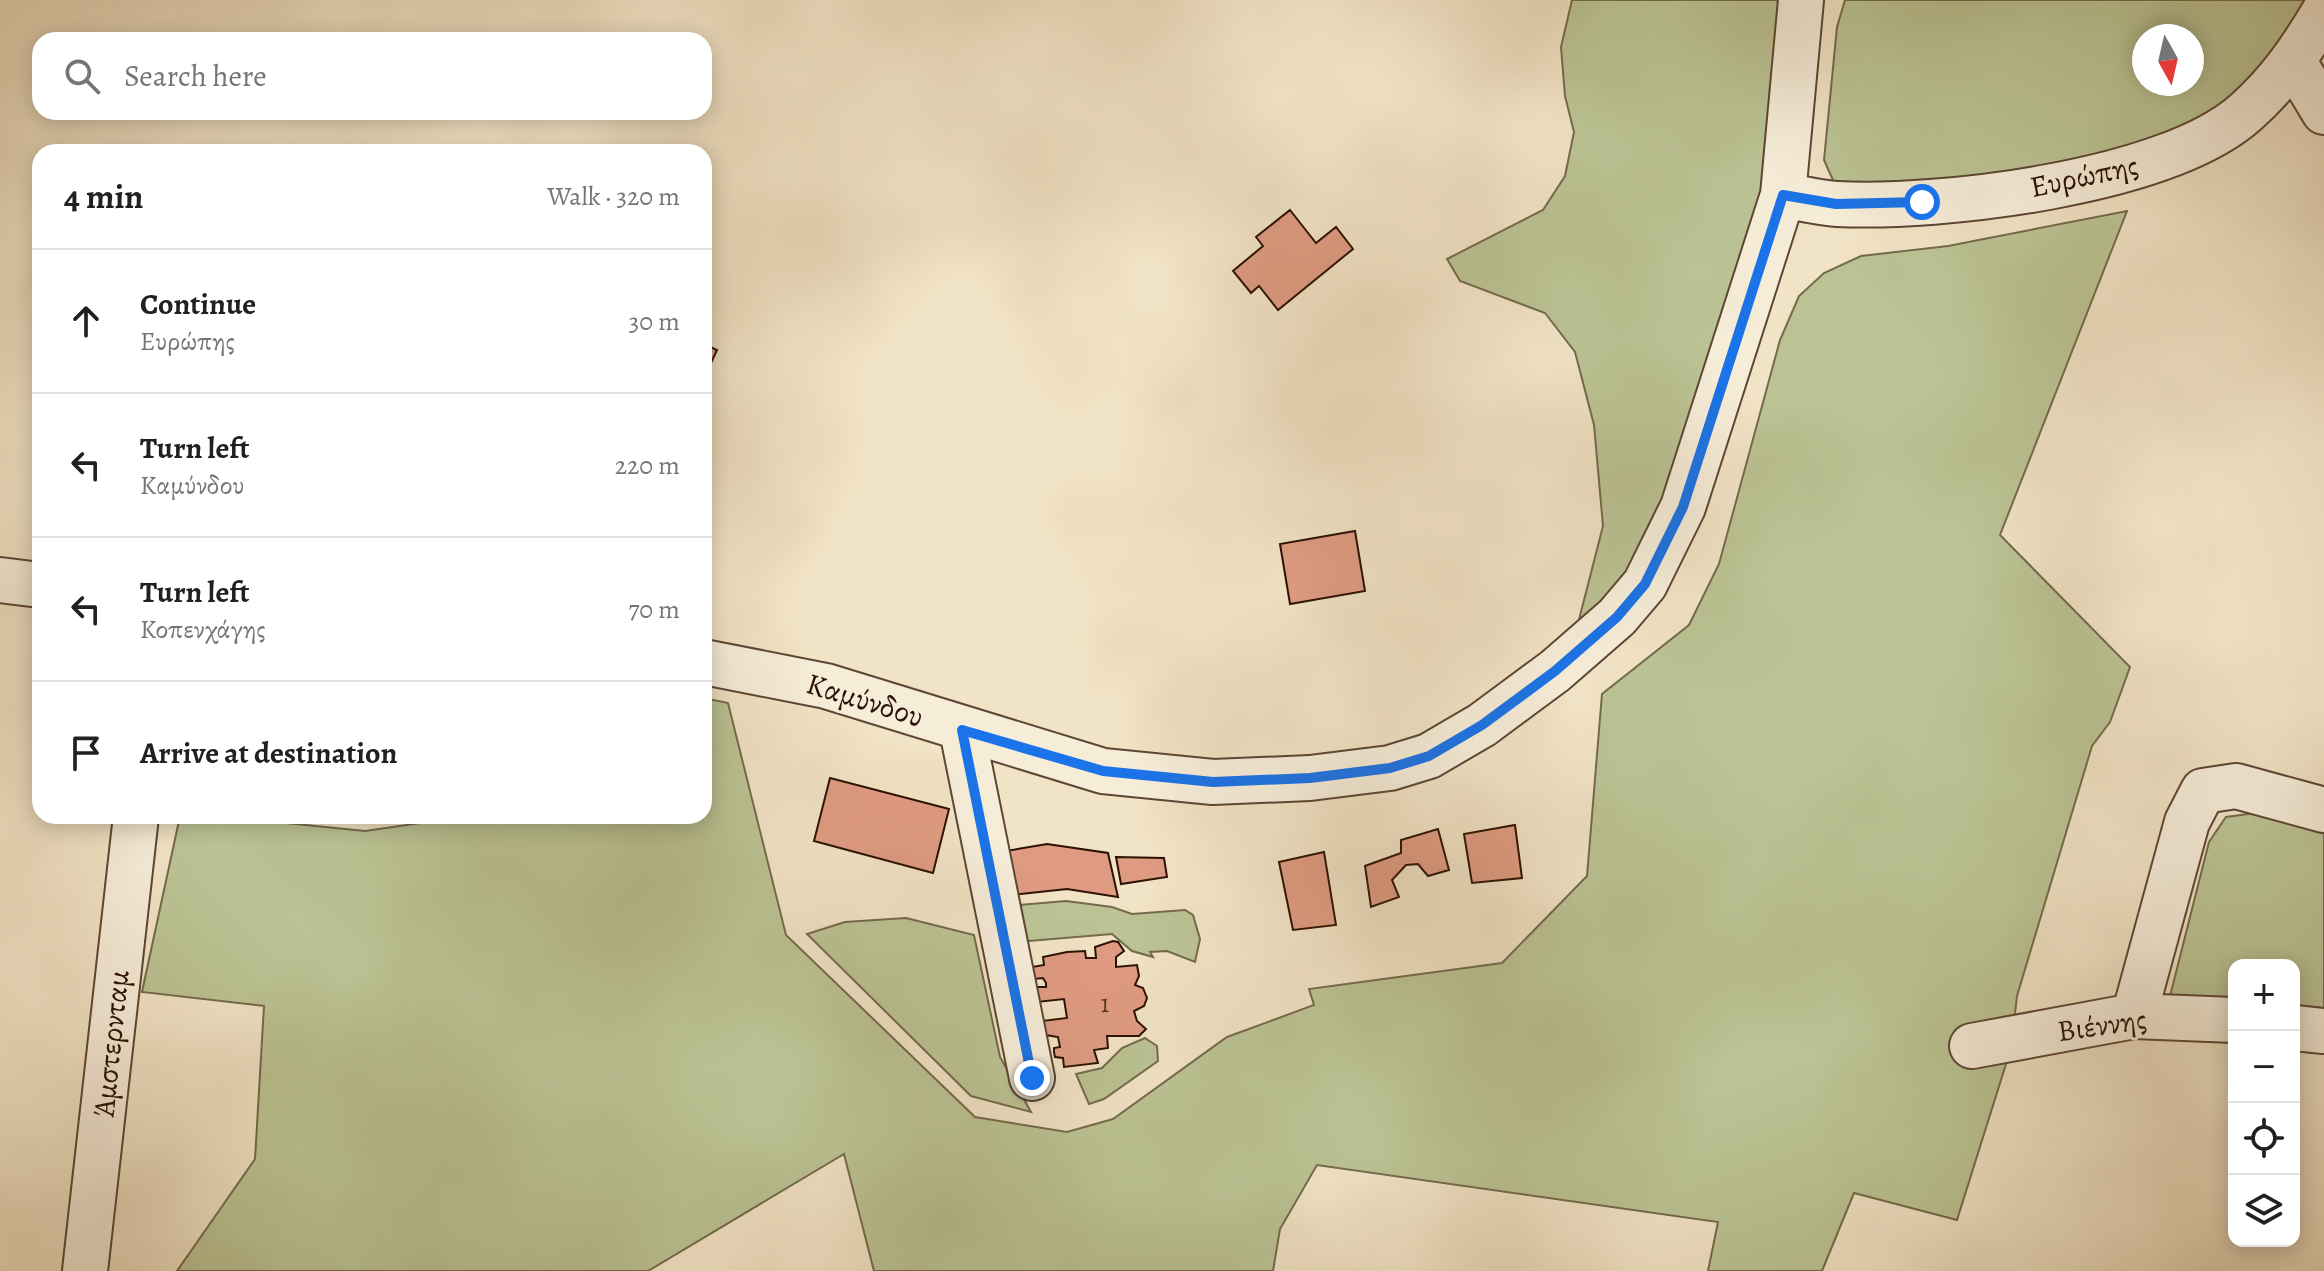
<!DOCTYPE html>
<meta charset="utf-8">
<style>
:root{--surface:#fff;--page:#f2f2f2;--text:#202124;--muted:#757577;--line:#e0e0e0}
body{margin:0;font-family:Alegreya,serif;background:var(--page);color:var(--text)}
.controls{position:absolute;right:24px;bottom:24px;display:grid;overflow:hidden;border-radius:16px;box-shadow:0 4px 20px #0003}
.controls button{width:72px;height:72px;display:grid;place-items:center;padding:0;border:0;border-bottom:2px solid var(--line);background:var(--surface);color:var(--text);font:40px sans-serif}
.compass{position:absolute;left:2132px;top:24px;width:72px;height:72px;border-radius:50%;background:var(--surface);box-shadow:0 4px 20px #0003;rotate:172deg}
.stop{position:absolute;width:24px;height:24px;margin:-18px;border:6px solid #1a73e8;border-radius:50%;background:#fff}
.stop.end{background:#1a73e8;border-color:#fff;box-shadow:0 2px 8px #0008}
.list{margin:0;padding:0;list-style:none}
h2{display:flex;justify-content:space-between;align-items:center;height:104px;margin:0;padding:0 32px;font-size:34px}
h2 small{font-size:26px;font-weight:400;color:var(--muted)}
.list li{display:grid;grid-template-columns:52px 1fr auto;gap:24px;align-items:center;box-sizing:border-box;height:144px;padding:0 32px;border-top:2px solid var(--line)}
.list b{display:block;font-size:30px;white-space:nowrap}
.list p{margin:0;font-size:26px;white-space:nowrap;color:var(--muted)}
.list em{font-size:26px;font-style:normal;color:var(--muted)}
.icon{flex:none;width:44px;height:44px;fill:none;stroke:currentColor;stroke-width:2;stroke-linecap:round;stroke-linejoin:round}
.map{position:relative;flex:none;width:2324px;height:1271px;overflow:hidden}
.search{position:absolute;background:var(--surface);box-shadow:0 4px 20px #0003;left:32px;top:32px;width:680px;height:88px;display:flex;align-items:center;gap:20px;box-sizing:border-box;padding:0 28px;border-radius:24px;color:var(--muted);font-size:30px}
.panel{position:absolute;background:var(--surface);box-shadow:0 4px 20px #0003;left:32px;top:144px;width:680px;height:680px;border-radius:24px}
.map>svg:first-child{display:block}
</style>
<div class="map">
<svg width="2324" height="1271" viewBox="0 0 2324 1271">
<rect width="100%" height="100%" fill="#f1e3c5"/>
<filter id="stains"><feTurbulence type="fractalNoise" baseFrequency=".0025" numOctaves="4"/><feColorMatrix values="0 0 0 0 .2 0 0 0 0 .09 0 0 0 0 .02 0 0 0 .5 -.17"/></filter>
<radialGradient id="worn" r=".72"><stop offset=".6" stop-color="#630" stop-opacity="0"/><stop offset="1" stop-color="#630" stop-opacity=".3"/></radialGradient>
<path fill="#bbc394" stroke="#746a4c" stroke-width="2" fill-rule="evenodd" d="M1572,0H1798L1760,267L1696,491L1573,643L1603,526L1594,425L1575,352L1545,313L1460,281L1447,259L1543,210L1565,176L1574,132L1565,96L1561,47Z
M1845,0H2320L2264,86L2139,169L1840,196L1824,160L1837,27ZM2144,36H2192V84H2144Z
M2127,211L2000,535L2130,667L2110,722L2092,746L2017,996L2011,1048L1957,1220L1854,1193L1822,1271H1708L1718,1222L1317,1165L1280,1229L1273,1271H874L844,1154L648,1271H177L255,1159L264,1006L142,992L180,816H218L365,831L469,816H704V698L728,703L786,935L975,1117L1067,1132L1113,1119L1227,1037L1314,1005L1309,989L1502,963L1587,876L1602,694L1689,625L1719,564L1780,340L1799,296L1824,273L1861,256L1948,246Z
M2263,812L2324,829V1008L2294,1005V965H2234V1001L2170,996L2209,842L2226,817Z
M1066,901L1112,907L1132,914L1185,910L1193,915L1200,939L1195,962L1167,951L1150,952L1153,957L1132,951L1112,934L1017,942L1008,906Z
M906,918L974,935L1000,1057L1031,1112L971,1096L807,934L845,922Z
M1145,1038L1157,1046L1158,1061L1104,1099L1089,1104L1076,1074L1102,1068L1122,1048Z"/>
<path fill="#df9b82" stroke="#2c1104" stroke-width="2" d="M1290,210L1316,243L1336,227L1353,249L1278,310L1259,286L1251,293L1233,271L1263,246L1256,237Z
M704,344L717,350L704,378Z
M1355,531L1365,591L1290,604L1280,544Z
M830,778L949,809L933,873L814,841Z
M1515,825L1522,878L1472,883L1464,834Z
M1438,829L1449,870L1428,876L1418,864L1406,865L1392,880L1399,897L1371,907L1365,866L1401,853V840Z
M1047,844L1108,853L1118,897L1067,889L1012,895L1006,851Z
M1324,852L1336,925L1293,930L1279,862Z
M1116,857L1164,858L1167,877L1121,884Z
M1113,941L1118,942L1124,951L1116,957V967L1137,965L1139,976L1135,985L1143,988L1147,998L1144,1006L1134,1011L1137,1021L1146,1029L1139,1036H1107L1108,1048L1094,1050L1098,1063L1064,1067L1063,1058L1055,1057L1054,1052V1048L1060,1047L1058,1037L1046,1035L1042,1021L1067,1018L1064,999L1037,1002L1036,987H1046V983L1043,978L1034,979L1032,967L1044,965L1043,957L1067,952L1085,951L1086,958H1096L1095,947Z"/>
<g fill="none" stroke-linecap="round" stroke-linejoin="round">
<defs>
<path id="minor" d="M2294,62L2324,112
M1783,195C1801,198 1819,203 1837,204C1941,209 2167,183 2246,112C2279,83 2302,49 2324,12
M0,580L40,585
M704,662L826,686L1103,771L1213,782L1310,778L1390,768L1429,756L1482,725L1555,671L1617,617L1645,584L1683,507L1783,195L1801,0
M962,730L1032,1078
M2134,1016L2187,822L2203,791L2236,786L2324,810
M2294,1028L2324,1031
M1972,1046L2134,1016L2234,1020
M85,1271L136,816"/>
</defs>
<use href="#minor" stroke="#5d4634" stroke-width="48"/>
<use href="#minor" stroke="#f6edd9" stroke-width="44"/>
</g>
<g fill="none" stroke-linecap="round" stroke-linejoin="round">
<path stroke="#1a73e8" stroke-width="10" d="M1032,1078L962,730L1103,771L1213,782L1310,778L1390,768L1429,756L1482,725L1555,671L1617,617L1645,584L1683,507L1783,195L1836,204L1922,202"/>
</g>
<g text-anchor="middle" stroke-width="6" stroke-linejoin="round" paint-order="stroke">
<g font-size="26" fill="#593424">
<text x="1105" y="1012">1</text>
</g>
<g font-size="30" fill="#2c1104" stroke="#f6edd9">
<text transform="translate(2084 176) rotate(-12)" y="10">Ευρώπης</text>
<text transform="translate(865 700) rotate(17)" y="10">Καμύνδου</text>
<text transform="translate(2102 1025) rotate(-8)" y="10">Βιέννης</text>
<text transform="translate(111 1044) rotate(-84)" y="10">Άμστερνταμ</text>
</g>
</g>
<rect width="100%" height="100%" filter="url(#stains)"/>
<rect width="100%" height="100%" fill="url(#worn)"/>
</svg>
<div class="controls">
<button>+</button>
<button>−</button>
<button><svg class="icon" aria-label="locate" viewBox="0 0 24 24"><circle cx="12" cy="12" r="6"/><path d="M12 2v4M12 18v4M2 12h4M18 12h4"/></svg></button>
<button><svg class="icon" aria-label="layers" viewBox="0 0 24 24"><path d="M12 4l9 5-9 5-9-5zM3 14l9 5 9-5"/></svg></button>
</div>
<svg class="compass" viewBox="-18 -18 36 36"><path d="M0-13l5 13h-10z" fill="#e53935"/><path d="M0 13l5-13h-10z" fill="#757577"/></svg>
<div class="stop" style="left:1922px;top:202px"></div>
<div class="stop end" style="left:1032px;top:1078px"></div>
<div class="search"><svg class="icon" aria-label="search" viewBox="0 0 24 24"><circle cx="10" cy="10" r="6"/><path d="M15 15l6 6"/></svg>Search here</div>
<section class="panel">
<h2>4 min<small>Walk · 320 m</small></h2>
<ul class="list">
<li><svg class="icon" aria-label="ahead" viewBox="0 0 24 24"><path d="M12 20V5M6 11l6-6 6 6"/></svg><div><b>Continue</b><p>Ευρώπης</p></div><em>30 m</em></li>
<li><svg class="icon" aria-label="left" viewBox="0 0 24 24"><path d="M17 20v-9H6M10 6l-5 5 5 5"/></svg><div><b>Turn left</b><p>Καμύνδου</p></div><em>220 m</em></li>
<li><svg class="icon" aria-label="left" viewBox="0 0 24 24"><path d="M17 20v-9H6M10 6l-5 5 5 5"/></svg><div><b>Turn left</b><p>Κοπενχάγης</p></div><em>70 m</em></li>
<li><svg class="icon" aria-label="arrive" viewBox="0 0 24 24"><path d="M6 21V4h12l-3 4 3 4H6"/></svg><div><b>Arrive at destination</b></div></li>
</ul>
</section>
</div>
